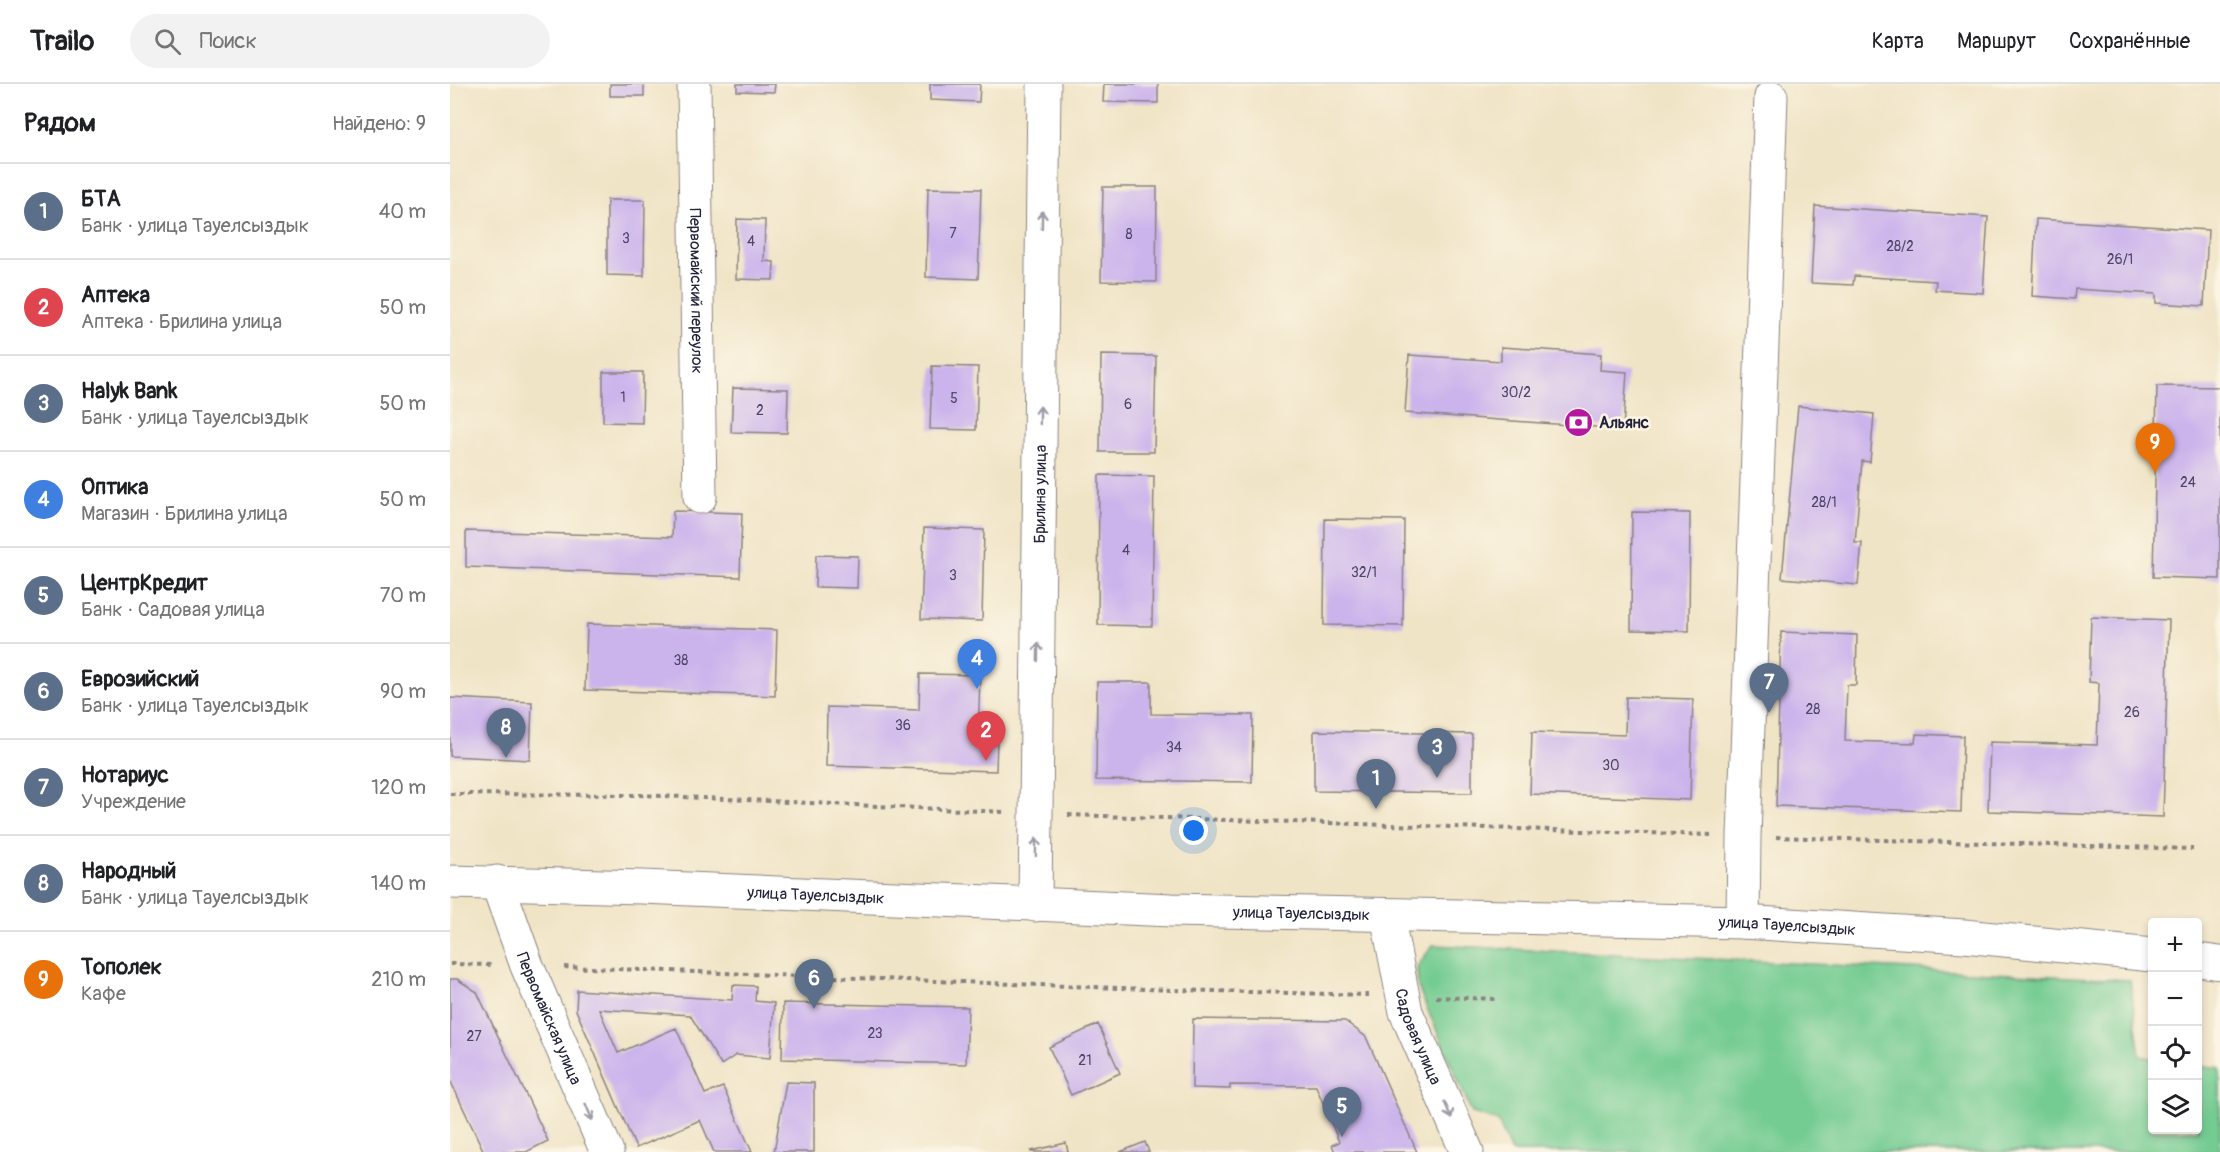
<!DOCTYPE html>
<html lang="ru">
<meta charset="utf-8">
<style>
:root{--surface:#fff;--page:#f2f2f2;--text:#202124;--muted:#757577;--line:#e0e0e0;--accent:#b5179e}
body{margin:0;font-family:Pangolin,sans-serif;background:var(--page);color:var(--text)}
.controls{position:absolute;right:18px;bottom:18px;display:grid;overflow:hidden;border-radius:6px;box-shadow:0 3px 9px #0003}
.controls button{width:54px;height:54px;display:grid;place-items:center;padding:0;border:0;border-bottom:2px solid var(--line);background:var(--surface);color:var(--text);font:30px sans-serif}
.you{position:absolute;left:744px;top:747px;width:21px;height:21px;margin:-15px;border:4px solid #fff;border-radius:50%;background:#1a73e8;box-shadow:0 0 0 9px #1a73e833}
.badge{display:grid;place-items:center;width:39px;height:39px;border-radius:50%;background:var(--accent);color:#fff;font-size:20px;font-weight:700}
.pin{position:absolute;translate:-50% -50px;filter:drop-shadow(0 2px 3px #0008)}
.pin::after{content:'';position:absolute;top:32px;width:21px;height:18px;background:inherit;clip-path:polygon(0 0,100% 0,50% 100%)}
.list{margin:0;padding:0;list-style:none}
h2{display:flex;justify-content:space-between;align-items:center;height:78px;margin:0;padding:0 24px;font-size:26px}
h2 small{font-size:20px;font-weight:400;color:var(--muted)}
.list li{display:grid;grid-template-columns:39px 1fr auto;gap:18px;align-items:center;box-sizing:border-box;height:96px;padding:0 24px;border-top:2px solid var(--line)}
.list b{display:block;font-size:22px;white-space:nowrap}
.list p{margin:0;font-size:20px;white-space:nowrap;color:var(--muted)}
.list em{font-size:20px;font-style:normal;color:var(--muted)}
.icon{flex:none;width:33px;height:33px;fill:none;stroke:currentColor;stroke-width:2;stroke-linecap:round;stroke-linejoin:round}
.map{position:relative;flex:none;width:1770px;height:1068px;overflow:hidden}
header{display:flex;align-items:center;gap:36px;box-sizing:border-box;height:84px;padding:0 30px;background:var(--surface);border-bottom:2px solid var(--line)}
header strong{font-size:28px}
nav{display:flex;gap:33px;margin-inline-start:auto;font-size:21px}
.search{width:420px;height:54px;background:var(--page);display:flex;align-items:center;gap:15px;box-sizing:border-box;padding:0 21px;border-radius:33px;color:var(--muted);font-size:22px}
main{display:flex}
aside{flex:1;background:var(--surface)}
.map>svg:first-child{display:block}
</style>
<header>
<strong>Trailo</strong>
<div class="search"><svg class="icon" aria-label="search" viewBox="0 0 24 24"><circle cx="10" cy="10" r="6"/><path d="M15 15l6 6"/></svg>Поиск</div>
<nav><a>Карта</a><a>Маршрут</a><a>Сохранённые</a></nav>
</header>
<main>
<aside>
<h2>Рядом<small>Найдено: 9</small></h2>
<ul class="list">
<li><span class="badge" style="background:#5c6f8a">1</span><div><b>БТА</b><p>Банк · улица Тауелсыздык</p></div><em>40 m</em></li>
<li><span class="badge" style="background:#e0444e">2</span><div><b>Аптека</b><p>Аптека · Брилина улица</p></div><em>50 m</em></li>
<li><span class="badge" style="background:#5c6f8a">3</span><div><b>Halyk Bank</b><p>Банк · улица Тауелсыздык</p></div><em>50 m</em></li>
<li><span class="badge" style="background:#3f7fe0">4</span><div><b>Оптика</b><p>Магазин · Брилина улица</p></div><em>50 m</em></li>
<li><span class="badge" style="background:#5c6f8a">5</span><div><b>ЦентрКредит</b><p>Банк · Садовая улица</p></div><em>70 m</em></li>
<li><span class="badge" style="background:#5c6f8a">6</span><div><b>Еврозийский</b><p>Банк · улица Тауелсыздык</p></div><em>90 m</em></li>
<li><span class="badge" style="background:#5c6f8a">7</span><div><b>Нотариус</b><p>Учреждение</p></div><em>120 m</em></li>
<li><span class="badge" style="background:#5c6f8a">8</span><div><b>Народный</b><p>Банк · улица Тауелсыздык</p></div><em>140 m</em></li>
<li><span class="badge" style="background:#e8710a">9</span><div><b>Тополек</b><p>Кафе</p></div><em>210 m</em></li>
</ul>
</aside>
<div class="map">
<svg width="1770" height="1068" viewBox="0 0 1770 1068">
<rect width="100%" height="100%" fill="#fcf5e5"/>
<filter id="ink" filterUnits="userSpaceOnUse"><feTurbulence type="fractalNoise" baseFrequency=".0167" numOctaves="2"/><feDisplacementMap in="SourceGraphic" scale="12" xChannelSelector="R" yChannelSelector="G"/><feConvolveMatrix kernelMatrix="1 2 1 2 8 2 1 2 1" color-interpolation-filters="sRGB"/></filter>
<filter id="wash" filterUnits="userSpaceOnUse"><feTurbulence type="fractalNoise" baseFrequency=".008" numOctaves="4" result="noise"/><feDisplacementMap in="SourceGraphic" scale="24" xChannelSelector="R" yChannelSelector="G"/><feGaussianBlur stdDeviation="1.35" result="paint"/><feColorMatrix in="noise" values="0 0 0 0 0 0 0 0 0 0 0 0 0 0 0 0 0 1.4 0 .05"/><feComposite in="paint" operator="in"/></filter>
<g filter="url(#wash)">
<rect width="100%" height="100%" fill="#f0e4c6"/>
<path fill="#74cc92" stroke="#4b7766" stroke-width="1.5" d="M983,861L1680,896L1690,972L1702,974V1046H1748V981L1770,984V1068H1061L1048,1037L1022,1029L968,903L967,883Z"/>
<g id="blocks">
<path fill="#cbb3ec" d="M160,0H194V12H160Z
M287,0H325L324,8L287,7Z
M480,0H530L529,18L480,16Z
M654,0H708V19L653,18Z
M653,103H707L706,198L651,197Z
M478,104L531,105L528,195L476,193Z
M157,116H195L194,192L157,191Z
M1365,122L1538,133L1533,209L1485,206L1486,197L1404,192L1403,201L1361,199Z
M287,135L315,136L314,177L324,178L323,196L286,195Z
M1586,135L1758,146L1754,222L1706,219V210L1625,205L1624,215L1582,212Z
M1051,263L1151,270L1150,286L1177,288L1173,345L955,329L959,271L1051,277Z
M651,271L706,272L704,368H650Z
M482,282L528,283L526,346L480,345Z
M153,288H193L192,339L153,338Z
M1707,302L1770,303V495L1703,493Z
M283,304L338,305L337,349L281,348Z
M1348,322L1424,330L1420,378L1412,377L1405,459H1412L1408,501L1332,494Z
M649,391L704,392L702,542L648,541Z
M223,427L292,429L290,493L16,483V447L222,453Z
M1182,428L1240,429L1239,547L1181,546Z
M875,435L954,436L953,542L874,541Z
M474,444L534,446L532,537L471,535Z
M366,471L408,472L407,504L365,503Z
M1641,533L1719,536L1713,733L1538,727L1540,658L1647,661L1649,599L1639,598Z
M137,540L327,546L325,612L135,606Z
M1331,548L1407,551L1406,601H1397L1395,657L1465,659L1466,650L1513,652L1511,728L1326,722Z
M470,590L530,591L528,655L547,656L546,687L376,682L377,623L469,626Z
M647,598H701V630L803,631L802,698L646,696Z
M1176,613L1243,615L1240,716L1080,710L1082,648L1175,651Z
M0,614L82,618L80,676L0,672Z
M864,647L1022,650V709L864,707Z
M0,895H7L27,908L98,1057L76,1068H34L0,996Z
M283,901L306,902L305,917L324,919L320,974L286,971L271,981L240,931L149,925L168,969L226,944L255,1010L273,1003L302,1068H264L250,1036L186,1064L126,926L127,906L282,916Z
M333,919L518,923L516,980L332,975Z
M743,935L895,937L916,953L967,1068H885L882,1061L889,1058L866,1002L780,1001V1005L742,1004Z
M648,940L670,989L621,1011L599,963Z
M336,998L364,999V1068H324Z
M695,1058L699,1068H670Z
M616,1059L618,1068H581V1067Z"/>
</g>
</g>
<g filter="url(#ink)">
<use href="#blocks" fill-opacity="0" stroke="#898380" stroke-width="1.5"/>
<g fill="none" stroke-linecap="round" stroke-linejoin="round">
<defs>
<g id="minor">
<path id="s1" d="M244,0L250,413"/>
<path id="s2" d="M0,798L192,803L722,826L1293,838L1514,852L1702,871"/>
<path id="s3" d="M47,798L77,882L157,1068"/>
<path id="s4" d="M585,821L594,0"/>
<path id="s5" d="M937,831L956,928L1017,1068"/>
<path d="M1293,838L1294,752L1321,13"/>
<path d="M1748,876L1770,879"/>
</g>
</defs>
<use href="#minor" stroke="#898380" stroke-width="35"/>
<path stroke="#898380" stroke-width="4" stroke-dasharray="4.5 4.5" stroke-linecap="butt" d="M0,710L190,711L554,728
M618,731L1261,751
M1326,753L1743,765
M0,880L43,881
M114,883L723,906L919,911
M986,913L1048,915"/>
<use href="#minor" stroke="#fff" stroke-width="33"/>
</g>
<defs><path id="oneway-shaft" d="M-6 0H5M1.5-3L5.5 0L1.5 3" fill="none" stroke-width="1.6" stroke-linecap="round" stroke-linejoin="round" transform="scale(1.5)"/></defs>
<g stroke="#9c9ca7">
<use href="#oneway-shaft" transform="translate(592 136) rotate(-89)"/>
<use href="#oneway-shaft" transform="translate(590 331) rotate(-89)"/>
<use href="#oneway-shaft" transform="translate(588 568) rotate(-89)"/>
<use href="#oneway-shaft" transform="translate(586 763) rotate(-89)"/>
<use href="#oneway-shaft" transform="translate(998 1026) rotate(67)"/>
<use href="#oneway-shaft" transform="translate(139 1028) rotate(67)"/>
</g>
</g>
<defs>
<symbol id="bank-disc" viewBox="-11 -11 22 22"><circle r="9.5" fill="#b5179e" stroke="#fcf5e5"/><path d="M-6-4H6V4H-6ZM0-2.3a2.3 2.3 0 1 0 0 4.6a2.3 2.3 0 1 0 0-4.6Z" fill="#fff"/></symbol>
</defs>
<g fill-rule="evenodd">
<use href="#bank-disc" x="1112" y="322" width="33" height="33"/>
</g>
<g text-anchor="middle" stroke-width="5" stroke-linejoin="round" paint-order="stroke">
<g font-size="14" fill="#4c4667">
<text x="503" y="154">7</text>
<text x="679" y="155">8</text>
<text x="176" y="159">3</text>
<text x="301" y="162">4</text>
<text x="1450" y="167">28/2</text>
<text x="1670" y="180">26/1</text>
<text x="1066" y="313">30/2</text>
<text x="173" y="318">1</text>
<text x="504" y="319">5</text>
<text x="678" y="325">6</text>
<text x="310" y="331">2</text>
<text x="1738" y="403">24</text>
<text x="1374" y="423">28/1</text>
<text x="676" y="471">4</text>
<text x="914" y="493">32/1</text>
<text x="503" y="496">3</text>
<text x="231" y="581">38</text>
<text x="1363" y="630">28</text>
<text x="1682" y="633">26</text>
<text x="453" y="646">36</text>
<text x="724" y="668">34</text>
<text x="1161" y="686">30</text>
<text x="425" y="954">23</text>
<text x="24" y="957">27</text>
<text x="635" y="981">21</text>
</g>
<g font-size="16" fill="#22223b" stroke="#fcf5e5">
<text dy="6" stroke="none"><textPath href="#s1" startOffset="207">Первомайский переулок</textPath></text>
<text dy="6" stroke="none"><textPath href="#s4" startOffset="411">Брилина улица</textPath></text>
<text dy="6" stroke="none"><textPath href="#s2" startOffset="366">улица Тауелсыздык</textPath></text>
<text dy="6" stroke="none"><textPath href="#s2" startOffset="852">улица Тауелсыздык</textPath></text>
<text dy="6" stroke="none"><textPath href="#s2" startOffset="1338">улица Тауелсыздык</textPath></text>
<text dy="6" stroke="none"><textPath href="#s3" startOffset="146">Первомайская улица</textPath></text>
<text dy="6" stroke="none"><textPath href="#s5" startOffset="126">Садовая улица</textPath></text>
</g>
<g font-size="16" font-weight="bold" fill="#22223b" stroke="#fcf5e5" text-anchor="start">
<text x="1149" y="344">Альянс</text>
</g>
</g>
</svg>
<div class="controls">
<button>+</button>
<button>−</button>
<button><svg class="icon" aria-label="locate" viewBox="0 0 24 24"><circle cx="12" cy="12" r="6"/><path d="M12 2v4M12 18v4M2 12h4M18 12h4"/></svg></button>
<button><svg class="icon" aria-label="layers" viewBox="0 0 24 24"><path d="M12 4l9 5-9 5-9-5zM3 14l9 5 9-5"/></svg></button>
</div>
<div class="you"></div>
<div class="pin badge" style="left:926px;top:725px;background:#5c6f8a">1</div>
<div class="pin badge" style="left:536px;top:677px;background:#e0444e">2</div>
<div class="pin badge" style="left:987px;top:694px;background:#5c6f8a">3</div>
<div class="pin badge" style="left:527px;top:605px;background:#3f7fe0">4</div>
<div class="pin badge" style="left:892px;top:1053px;background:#5c6f8a">5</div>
<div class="pin badge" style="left:364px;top:925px;background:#5c6f8a">6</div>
<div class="pin badge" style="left:1319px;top:629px;background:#5c6f8a">7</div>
<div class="pin badge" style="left:56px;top:674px;background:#5c6f8a">8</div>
<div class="pin badge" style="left:1705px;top:389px;background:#e8710a">9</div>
</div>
</main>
